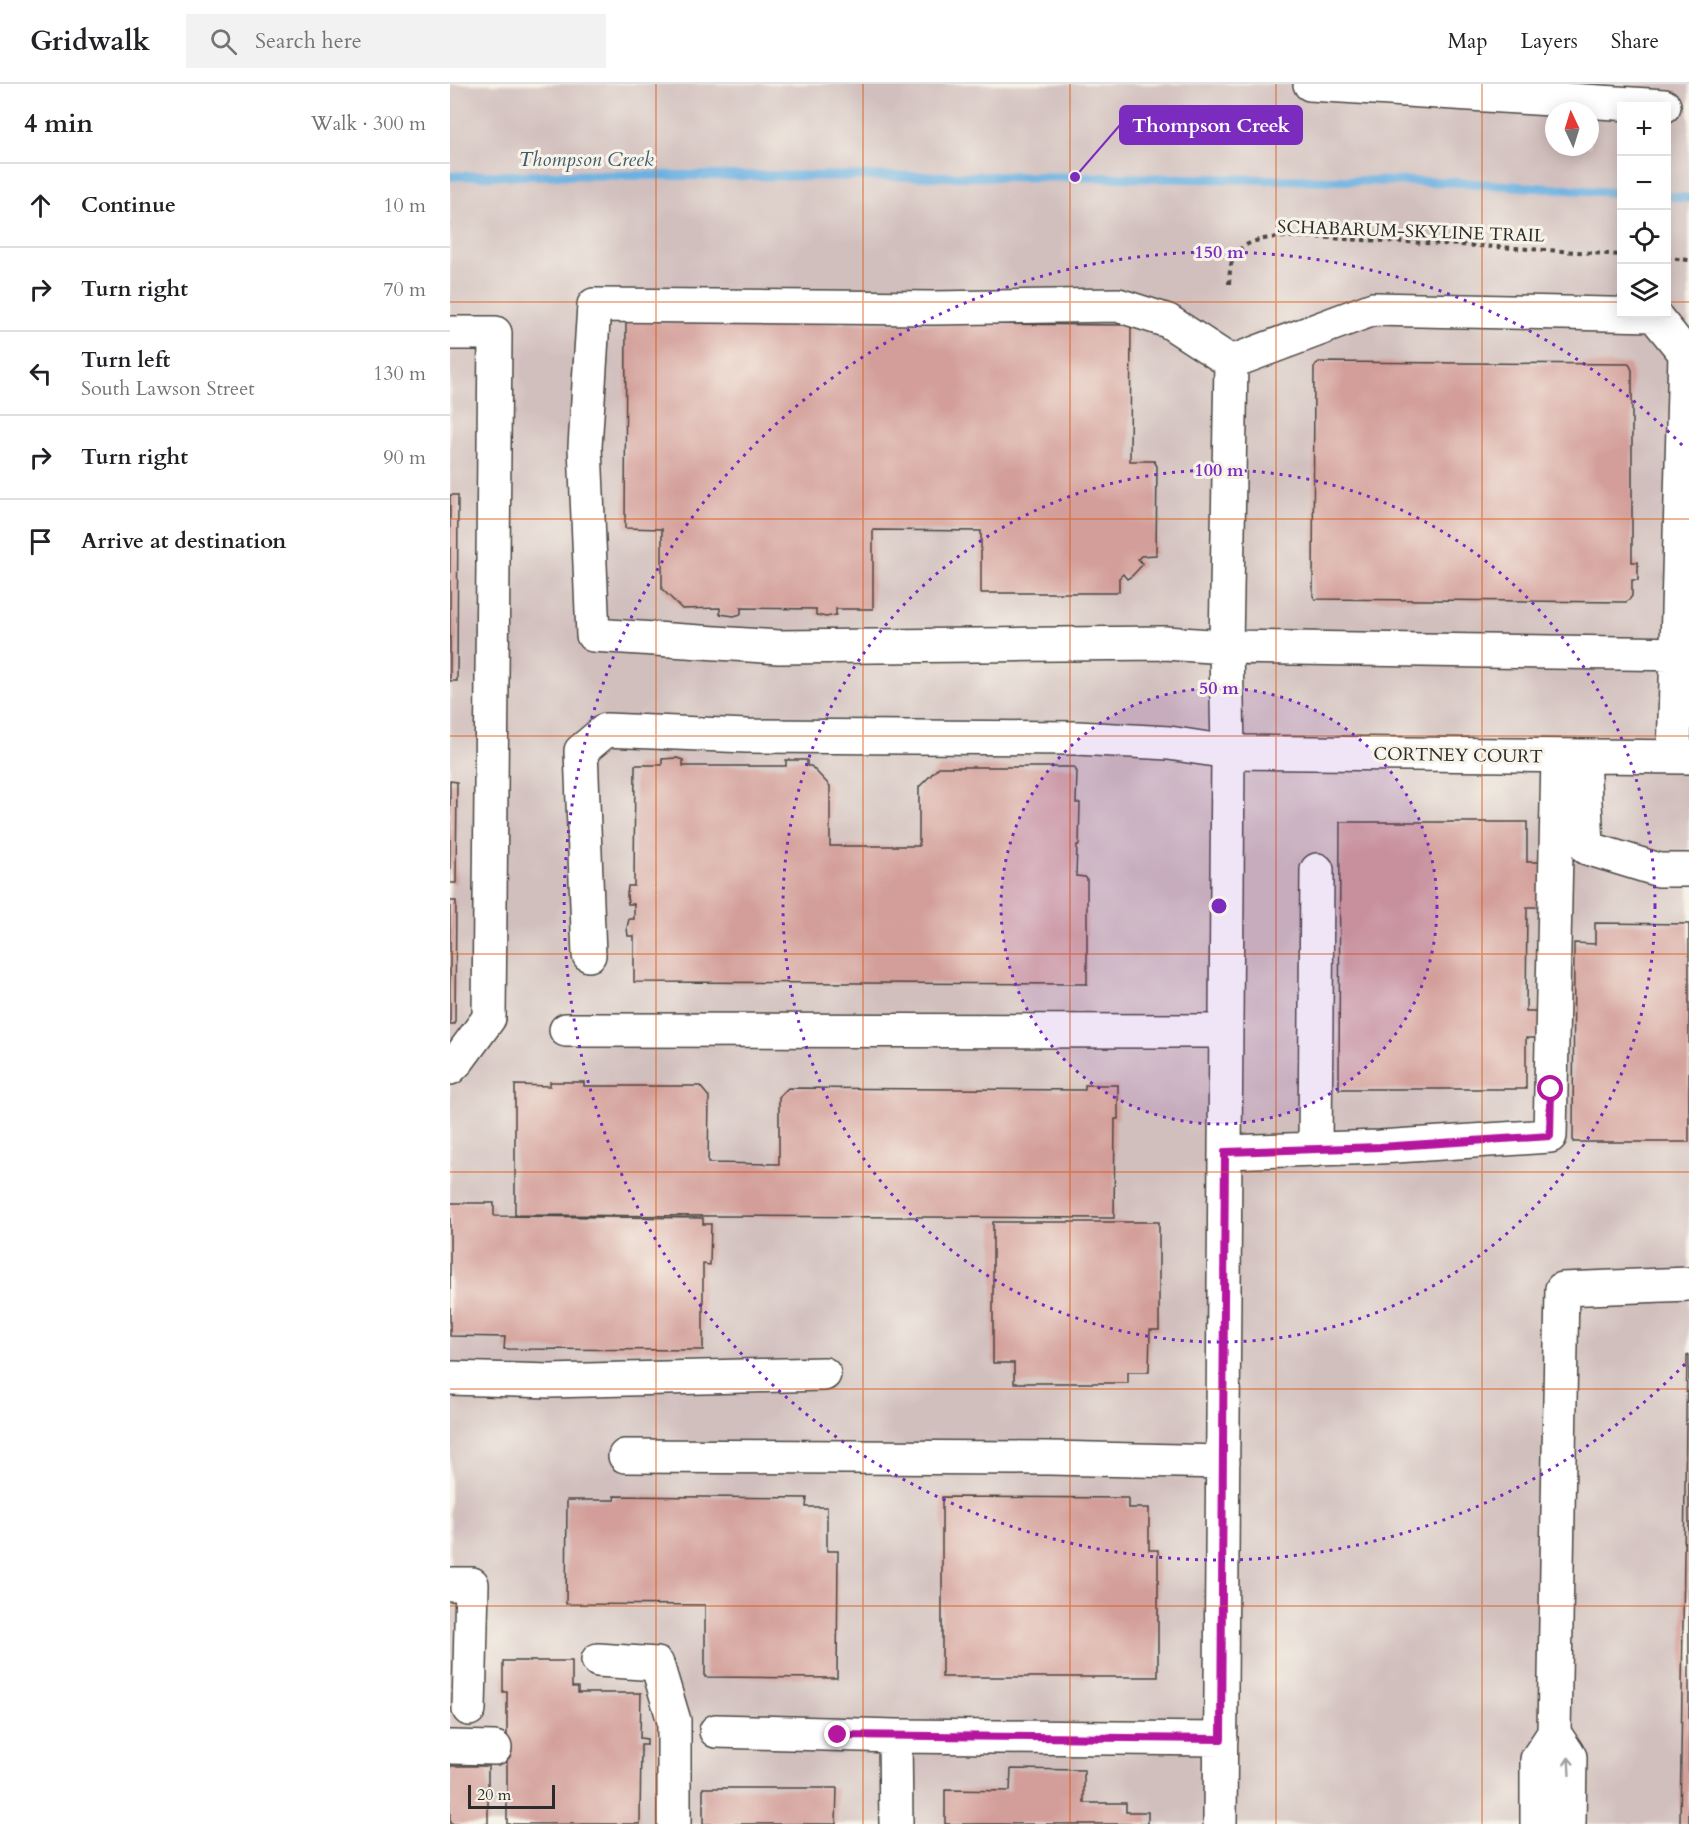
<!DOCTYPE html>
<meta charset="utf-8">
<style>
:root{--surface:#fff;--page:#f2f2f2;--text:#202124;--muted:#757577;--line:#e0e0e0}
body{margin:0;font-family:Cardo,serif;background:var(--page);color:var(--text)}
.controls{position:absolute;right:18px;top:18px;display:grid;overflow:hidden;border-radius:0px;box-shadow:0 3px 15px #0003}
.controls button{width:54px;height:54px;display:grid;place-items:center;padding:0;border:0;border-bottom:2px solid var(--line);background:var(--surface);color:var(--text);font:30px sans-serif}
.compass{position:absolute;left:1095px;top:18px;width:54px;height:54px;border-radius:50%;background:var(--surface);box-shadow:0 3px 15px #0003;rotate:356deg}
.scale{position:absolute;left:18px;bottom:15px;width:87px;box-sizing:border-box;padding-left:6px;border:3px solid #2b2b2b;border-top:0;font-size:16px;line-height:21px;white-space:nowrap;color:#2b2b2b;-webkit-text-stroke:4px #f7f3e8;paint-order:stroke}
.stop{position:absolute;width:18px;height:18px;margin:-14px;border:4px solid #b5179e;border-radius:50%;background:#fff}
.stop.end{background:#b5179e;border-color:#fff;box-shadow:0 2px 6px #0008}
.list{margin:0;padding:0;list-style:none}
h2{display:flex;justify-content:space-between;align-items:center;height:78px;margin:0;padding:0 24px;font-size:26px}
h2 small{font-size:20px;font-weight:400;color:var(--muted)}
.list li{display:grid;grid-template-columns:39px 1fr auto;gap:18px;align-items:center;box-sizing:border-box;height:84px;padding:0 24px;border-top:2px solid var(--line)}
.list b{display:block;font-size:22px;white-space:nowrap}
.list p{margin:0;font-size:20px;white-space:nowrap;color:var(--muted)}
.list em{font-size:20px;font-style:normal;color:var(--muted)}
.icon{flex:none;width:33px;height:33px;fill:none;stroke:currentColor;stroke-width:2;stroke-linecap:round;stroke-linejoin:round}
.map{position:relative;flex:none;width:1239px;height:1740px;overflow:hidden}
header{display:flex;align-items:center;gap:36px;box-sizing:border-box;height:84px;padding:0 30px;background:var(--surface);border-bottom:2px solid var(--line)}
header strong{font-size:28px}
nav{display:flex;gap:33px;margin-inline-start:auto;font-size:21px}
.search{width:420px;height:54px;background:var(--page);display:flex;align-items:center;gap:15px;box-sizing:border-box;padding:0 21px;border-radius:0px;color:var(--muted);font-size:22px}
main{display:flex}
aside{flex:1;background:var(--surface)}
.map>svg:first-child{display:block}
</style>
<header>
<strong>Gridwalk</strong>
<div class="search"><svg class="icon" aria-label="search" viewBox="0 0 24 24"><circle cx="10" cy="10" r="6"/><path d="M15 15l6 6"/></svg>Search here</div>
<nav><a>Map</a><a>Layers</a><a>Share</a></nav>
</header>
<main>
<aside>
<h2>4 min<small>Walk · 300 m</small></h2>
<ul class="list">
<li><svg class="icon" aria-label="ahead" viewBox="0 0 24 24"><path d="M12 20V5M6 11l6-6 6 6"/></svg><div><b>Continue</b></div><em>10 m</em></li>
<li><svg class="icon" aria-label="right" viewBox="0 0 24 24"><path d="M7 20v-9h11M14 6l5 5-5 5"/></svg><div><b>Turn right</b></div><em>70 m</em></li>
<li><svg class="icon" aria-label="left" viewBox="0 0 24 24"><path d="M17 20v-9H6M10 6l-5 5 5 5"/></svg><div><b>Turn left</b><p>South Lawson Street</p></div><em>130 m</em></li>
<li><svg class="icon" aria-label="right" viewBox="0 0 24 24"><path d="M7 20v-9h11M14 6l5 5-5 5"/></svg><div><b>Turn right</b></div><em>90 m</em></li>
<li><svg class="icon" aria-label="arrive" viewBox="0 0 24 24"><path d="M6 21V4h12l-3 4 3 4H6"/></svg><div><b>Arrive at destination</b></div></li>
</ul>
</aside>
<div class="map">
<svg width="1239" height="1740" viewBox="0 0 1239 1740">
<rect width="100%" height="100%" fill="#f7f3e8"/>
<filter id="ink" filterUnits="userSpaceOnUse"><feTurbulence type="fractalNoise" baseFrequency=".0167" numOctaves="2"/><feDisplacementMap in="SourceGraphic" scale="12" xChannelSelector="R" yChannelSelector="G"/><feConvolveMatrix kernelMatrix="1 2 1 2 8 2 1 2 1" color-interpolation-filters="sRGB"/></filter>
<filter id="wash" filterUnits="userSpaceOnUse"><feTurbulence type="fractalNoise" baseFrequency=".008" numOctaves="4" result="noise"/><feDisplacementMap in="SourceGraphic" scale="24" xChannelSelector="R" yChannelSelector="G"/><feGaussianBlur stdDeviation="1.35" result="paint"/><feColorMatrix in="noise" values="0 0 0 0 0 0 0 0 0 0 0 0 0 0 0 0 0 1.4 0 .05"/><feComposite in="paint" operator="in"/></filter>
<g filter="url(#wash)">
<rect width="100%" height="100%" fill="#f3dec1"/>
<path fill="#d1bfbd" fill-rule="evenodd" d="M0,0H1239V1740H0ZM1172,22H1216V230H1172ZM1104,27H1140V63H1104Z"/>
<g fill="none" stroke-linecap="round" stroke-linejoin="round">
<path stroke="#6ab1e1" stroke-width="9" d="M0,92L115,91L625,93L1002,98L1172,109
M1216,112L1239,114"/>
</g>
<g id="blocks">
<path fill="#d39e99" d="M176,238L681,241L680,377H704L707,382L706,471L691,472L688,475L693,480L682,492L677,495L673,490L669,494V507L666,509H531V447L423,446V525H386V531L376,533L366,531V525L291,524V530L284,532L270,530V524L232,525L212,505V445L175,444Z
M869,278L1179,280L1182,286V478H1188V496H1182V512L1179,516L1176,518L865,515L863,512L864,283Z
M0,411H8L7,597H0Z
M227,674L233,676V682H336V676H357V682H361L380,702V762H469V703L489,683H624L627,688L626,719H630L629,761H627L626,792L635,793L637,795V900L184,898V852H178L177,844L179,835H184V820H178L177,811L178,802H184L185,681H212V675Z
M0,697L7,698L6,799H0Z
M890,738H1077V778H1091V823H1077L1076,927H1092V954H1076V1005H889Z
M0,817H6L5,940H0Z
M1145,839L1239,840V1058H1123L1124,859L1145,860Z
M100,998H134V1002H250L259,1013L258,1079L329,1080V1013L338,1004L635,1006V1001H668V1035H665L664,1134L65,1131V1001L100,1002Z
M0,1119H44V1132L253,1134V1140H261L260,1181L253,1180V1266L54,1265L55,1253L0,1252Z
M543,1138H709V1246H700L699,1288H678V1299H564V1279H543Z
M1237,1271H1239V1740H1230Z
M164,1412L357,1414L356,1423H377V1467H388L387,1594L255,1593V1521L116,1520L117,1416H165Z
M492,1413L678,1414V1424H699V1466H708V1593H492Z
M53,1577H122V1603H128V1609H191L190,1654L197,1655V1661H191L190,1740H57V1608H53Z
M0,1682H38V1740H0Z
M561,1685L634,1686V1719H676V1728H698V1740H495V1706L560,1707Z
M253,1704H387L386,1740H253Z"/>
</g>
</g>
<g filter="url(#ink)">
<use href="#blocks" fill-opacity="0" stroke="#494642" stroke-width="1.5"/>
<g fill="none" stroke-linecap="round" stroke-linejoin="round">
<defs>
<path id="minor" d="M860,0L1214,22
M0,249H45L39,934L8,976L0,984
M781,278L718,237L668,221L483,224L144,221L135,363L143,551L329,563L715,559L776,563L1239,570
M781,278L923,225L1204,231L1235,269L1224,673
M1133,672L1137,764L1209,786H1239
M139,871L131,667L156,646L297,652L627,654L719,659L778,668L1239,673
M116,946L776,947
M865,1066L867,786
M775,1068L930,1063L1100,1052L1108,672
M0,1294L100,1297L374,1290
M175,1372L600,1374L773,1378
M0,1500H22L19,1625
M148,1576L207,1580L224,1637V1740
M266,1647L445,1652L771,1655
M1104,1649L1112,1205L1239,1200
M445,1652L446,1740
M0,1663L45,1664
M770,1740L778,668L776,563L781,278
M1087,1740V1675L1104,1649L1120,1673L1119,1740"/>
</defs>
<use href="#minor" stroke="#494642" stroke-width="36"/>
<path stroke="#494642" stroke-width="4" stroke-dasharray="4.5 4.5" stroke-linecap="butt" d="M1216,174L1239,176
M779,200C780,184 780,170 796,161C820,147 883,155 913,156C999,160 1085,165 1172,171"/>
<use href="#minor" stroke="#fff" stroke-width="33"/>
</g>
<defs><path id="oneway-shaft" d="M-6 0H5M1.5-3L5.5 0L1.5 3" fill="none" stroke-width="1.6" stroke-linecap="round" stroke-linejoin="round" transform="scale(1.5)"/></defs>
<use stroke="#a0a0a0" href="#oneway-shaft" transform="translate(1119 1682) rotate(-93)"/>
</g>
<g fill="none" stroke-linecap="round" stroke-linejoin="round" filter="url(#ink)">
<path stroke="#b5179e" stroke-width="8" d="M388,1651L771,1655L775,1068L930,1063L1100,1052L1101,1005"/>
</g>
<path fill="none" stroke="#d5540f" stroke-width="1.5" stroke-opacity="0.55" d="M206,0V1740M413,0V1740M620,0V1740M826,0V1740M1032,0V1740M0,218H1172M1216,218H1239M0,435H1239M0,652H1239M0,870H1239M0,1088H1239M0,1305H1239M0,1522H1239"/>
<circle cx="769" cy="822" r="218" fill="#7b2cbf" fill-opacity=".12"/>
<g fill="none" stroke="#7b2cbf" stroke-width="3" stroke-dasharray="3 6">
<circle cx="769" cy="822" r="218"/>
<circle cx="769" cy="822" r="436"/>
<path d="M1235 1280A654 654 0 1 1 1235 364"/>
</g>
<g text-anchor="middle" stroke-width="6" stroke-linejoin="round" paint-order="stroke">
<g font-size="18" fill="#2b2b2b" stroke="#f7f3e8">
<text transform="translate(961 147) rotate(2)" y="6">SCHABARUM-SKYLINE TRAIL</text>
<text transform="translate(1008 671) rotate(1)" y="6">CORTNEY COURT</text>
</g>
<g font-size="20" font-style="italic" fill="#415a6b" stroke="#f7f3e8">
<text x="136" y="82">Thompson Creek</text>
</g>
</g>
<circle cx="769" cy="822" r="9" fill="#7b2cbf" stroke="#f7f3e8" stroke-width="3"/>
<g font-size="18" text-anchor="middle" font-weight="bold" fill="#7b2cbf" stroke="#f7f3e8" stroke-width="6" stroke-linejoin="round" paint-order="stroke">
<text x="769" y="174">150 m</text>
<text x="769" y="392">100 m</text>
<text x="769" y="610">50 m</text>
</g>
<path fill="none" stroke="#7b2cbf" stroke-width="2" d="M625 93L670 41"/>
<circle fill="#7b2cbf" stroke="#f7f3e8" stroke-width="2" cx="625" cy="93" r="6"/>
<rect fill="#7b2cbf" stroke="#7b2cbf" stroke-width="2" x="670" y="22" width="182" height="38" rx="6"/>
<g font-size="20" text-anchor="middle" font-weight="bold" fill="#fff">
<text x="761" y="48">Thompson Creek</text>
</g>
</svg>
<div class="controls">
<button>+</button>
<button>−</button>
<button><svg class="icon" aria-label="locate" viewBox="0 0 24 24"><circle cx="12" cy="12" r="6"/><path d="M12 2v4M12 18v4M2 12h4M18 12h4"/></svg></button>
<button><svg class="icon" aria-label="layers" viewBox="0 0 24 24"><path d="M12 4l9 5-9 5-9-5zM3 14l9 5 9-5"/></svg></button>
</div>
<svg class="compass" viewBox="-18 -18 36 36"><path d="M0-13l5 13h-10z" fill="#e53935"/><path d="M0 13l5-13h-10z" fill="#757577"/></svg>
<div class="scale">20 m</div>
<div class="stop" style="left:1101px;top:1005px"></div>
<div class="stop end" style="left:388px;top:1651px"></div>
</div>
</main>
